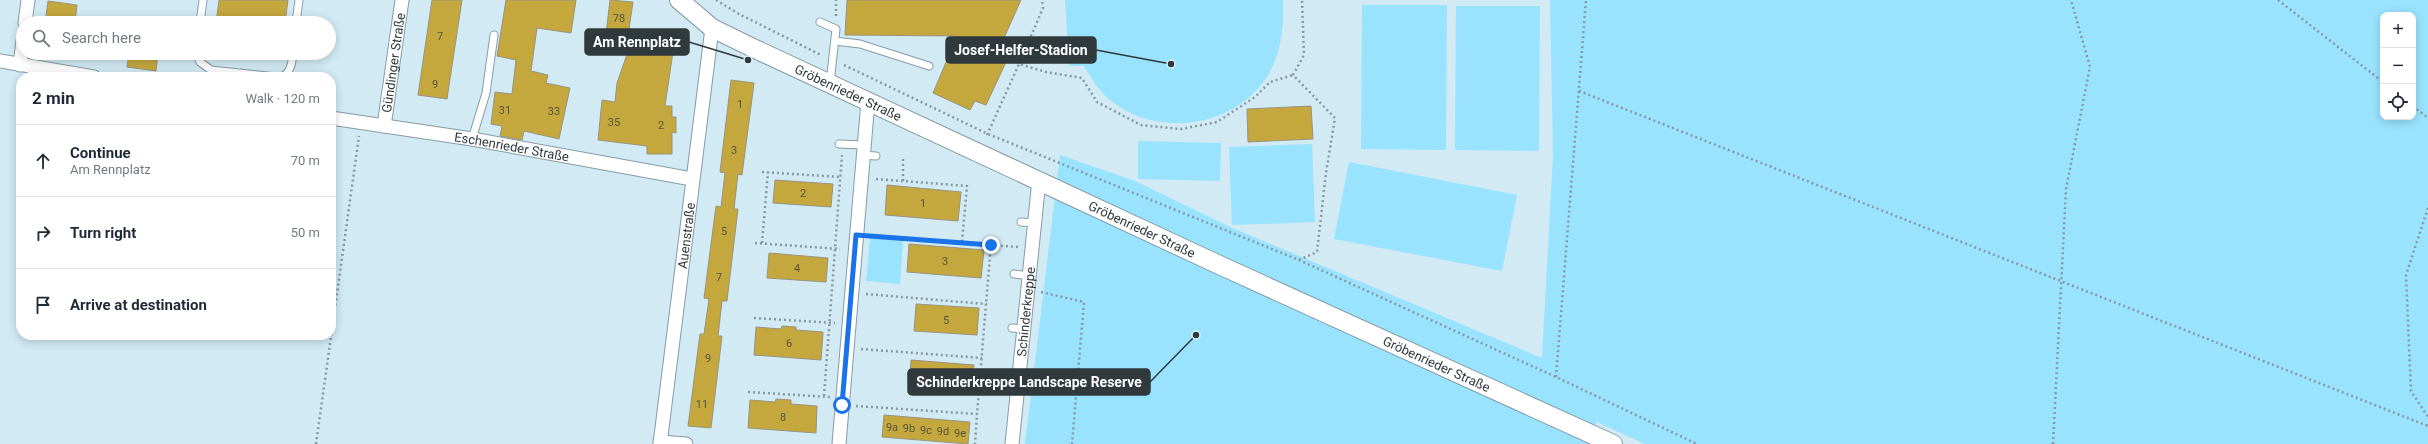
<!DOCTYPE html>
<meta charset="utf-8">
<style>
:root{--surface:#fff;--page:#f6f6f7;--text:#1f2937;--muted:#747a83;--line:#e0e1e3}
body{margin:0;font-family:Roboto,sans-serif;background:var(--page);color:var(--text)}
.controls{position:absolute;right:12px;top:12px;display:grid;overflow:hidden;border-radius:8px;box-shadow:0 2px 10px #0003}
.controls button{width:36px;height:36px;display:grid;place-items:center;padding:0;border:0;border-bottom:1px solid var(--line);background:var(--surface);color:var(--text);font:20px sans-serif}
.stop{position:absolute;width:12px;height:12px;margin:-9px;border:3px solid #1a73e8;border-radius:50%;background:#fff}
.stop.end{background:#1a73e8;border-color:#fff;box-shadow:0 1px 4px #0008}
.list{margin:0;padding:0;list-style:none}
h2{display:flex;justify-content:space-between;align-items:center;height:52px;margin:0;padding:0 16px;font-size:17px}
h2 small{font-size:13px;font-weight:400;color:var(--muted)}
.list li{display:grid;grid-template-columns:26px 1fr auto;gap:12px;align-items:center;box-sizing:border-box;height:72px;padding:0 16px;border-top:1px solid var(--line)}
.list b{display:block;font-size:15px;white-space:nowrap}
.list p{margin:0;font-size:13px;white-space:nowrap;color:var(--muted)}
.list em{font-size:13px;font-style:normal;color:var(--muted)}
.icon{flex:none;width:22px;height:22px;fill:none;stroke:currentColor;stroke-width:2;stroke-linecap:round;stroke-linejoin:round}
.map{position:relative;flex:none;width:2428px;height:444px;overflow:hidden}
.search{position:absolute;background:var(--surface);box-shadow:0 2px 10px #0003;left:16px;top:16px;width:320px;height:44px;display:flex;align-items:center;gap:10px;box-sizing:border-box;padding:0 14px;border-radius:22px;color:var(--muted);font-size:15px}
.panel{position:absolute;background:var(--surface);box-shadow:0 2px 10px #0003;left:16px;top:72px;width:320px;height:268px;border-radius:16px}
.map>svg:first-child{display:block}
</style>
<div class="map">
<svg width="2428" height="444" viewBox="0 0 2428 444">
<rect width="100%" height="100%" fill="#d1eaf4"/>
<path fill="#99e3ff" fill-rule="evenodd" d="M1065,0H1283C1284,28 1281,58 1264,81C1229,129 1155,137 1110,100C1099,91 1091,78 1084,66H1069Z
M1550,0H2428V444H1645L1597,422L1588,444H1025L1060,155L1135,181L1230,227L1542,358L1553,155ZM2383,15H2413V117H2383Z
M1362,5H1447L1446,150L1361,149Z
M1456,6H1540L1539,151L1455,150Z
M1138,141L1221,143L1220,181L1138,179Z
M1312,144L1315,222L1232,225L1229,147Z
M1349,162L1517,195L1502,271L1334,239Z
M870,238L903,240L900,284L866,281Z"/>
<path fill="#c4a83e" stroke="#99937f" d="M219,0H288L285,23H216Z
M432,0H462L447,99L418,95Z
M506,0H576L571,33L537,28L531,71L548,75L546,83L570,88L559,139L524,131L522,140L500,136L502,126L491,124L495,92L512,94L516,60L497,56Z
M610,0L633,2L628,36L606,34Z
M847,0H1021L1003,40L1014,45L986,105L975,101L970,110L933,93L957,36L845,35Z
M48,1L77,5L75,23H45Z
M632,40L674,45L665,106H672V117H676V133L672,132V154H647V146L598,140L602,100L615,102L617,83Z
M129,53H158L156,71L127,67Z
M731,80L754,83L742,175L738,174L734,209H738L727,301H722L718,336H722L711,428L688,426L700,334H704L709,299L704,298L716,206L721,207L725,173L720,172Z
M1311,106L1313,139L1248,142L1247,109Z
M775,180L833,184L831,207L773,203Z
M887,185L961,192L958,221L885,215Z
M909,244L984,250L981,278L907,272Z
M769,253L828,258L826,282L767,278Z
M916,304L979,308L977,335L914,331Z
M782,326L796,327V330L823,332L821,360L754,355L756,327L781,329Z
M911,360L974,365L972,391L909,387Z
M776,399L791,400V404L817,406L816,433L748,428L750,400L775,402Z
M884,415L970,422L968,444L882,437Z"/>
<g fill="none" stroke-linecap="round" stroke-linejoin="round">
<defs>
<path id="lane" d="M820,22L836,29L830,83
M200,23L203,0
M296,23L299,0
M835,41L860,44L929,66
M196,53L200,62L211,70L276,77
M282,77C291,72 292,63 293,53
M472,139L486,93L494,35
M839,144L864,145
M863,155L876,156
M1021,222L1036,223
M1014,274L1030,276
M1012,328L1024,329
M1007,381L1019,382"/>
<g id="street">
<path d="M25,23L28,0"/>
<path d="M0,61L94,77"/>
<path d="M20,65L23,41"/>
<path id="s1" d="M331,118L472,139L692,179"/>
<path id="s2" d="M384,126L402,0"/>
<path d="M660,442L686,444"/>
<path id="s3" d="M660,444L712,28"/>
<path d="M839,444L868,101"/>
<path id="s4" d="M1012,444L1039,180"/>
</g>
<g id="secondary">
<path id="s5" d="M679,0L712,28L753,48L1215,263L1613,444"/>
</g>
</defs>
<use href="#lane" stroke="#859ca6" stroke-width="9"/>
<use href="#street" stroke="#859ca6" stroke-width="15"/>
<use href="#secondary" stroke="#859ca6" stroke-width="20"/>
<path stroke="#8799a0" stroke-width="2.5" stroke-dasharray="2 3" stroke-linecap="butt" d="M716,0L739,14L821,55
M2278,0L2383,82
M836,16V0
M1019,64L1043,8L1042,0
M844,65L988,134L1299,260L1556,377L1697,444
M1579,91L2428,426
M2413,106L2428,118
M987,135L1019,64L1046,72L1082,78L1097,102L1141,125L1181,129L1217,122L1255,97L1270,82L1293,75
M762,172L840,177
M876,179L967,186L962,242
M903,181V158
M2428,208L2406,275L2411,391L2428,417
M871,236L991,245L986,304
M755,243L840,249
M762,243L768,172
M991,245L1018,247
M1299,260L1317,252L1326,173L1335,118L1293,75L1304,55L1302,0
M1041,292L1084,302L1072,444
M866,294L986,304L977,414
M754,318L835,323
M861,349L982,358
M1556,377L1586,0
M748,392L830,397
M824,396L842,155
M856,406L977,414L975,444
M316,444L359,136
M2053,444L2066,189L2090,67L2071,0"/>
<use href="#lane" stroke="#fff" stroke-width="7"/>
<use href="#street" stroke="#fff" stroke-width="13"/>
<use href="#secondary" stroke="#fff" stroke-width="18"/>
</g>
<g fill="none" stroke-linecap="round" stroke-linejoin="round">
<path stroke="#1a73e8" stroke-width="5" d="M842,405L856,235L991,245"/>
</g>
<g text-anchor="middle" stroke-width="3" stroke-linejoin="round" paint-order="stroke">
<g font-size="11" fill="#55563d">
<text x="619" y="22">78</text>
<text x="440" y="40">7</text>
<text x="435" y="88">9</text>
<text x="740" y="108">1</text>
<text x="505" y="114">31</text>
<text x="554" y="115">33</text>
<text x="614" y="126">35</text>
<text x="661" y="129">2</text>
<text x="734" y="154">3</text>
<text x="803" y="197">2</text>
<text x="923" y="207">1</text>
<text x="724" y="235">5</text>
<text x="945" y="265">3</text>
<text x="797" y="272">4</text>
<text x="719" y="281">7</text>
<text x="946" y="324">5</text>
<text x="789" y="347">6</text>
<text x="708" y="362">9</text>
<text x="702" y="408">11</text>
<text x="783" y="421">8</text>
<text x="892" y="431">9a</text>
<text x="909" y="432">9b</text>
<text x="926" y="434">9c</text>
<text x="943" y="435">9d</text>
<text x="960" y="437">9e</text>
</g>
<g font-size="13" fill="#303a3d" stroke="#e2f6fe">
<text dy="5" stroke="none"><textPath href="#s2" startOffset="64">Gündinger Straße</textPath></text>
<text dy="5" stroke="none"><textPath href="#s5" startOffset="194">Gröbenrieder Straße</textPath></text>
<text dy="5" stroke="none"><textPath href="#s1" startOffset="183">Eschenrieder Straße</textPath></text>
<text dy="5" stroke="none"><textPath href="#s5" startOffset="518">Gröbenrieder Straße</textPath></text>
<text dy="5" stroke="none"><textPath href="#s3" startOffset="210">Auenstraße</textPath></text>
<text dy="5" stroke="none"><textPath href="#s4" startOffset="133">Schinderkreppe</textPath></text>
<text dy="5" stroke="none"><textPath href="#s5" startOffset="842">Gröbenrieder Straße</textPath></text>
</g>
</g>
<path fill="none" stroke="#303a3d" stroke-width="1.5" d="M748 60L689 42M1171 64L1096 50M1196 335L1150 382"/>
<g fill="#303a3d" stroke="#e2f6fe" stroke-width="1.5">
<circle cx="748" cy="60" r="4"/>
<circle cx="1171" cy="64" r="4"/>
<circle cx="1196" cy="335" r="4"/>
</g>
<g fill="#303a3d" stroke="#303a3d" stroke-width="1.5">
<rect x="585" y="29" width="104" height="26" rx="4"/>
<rect x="946" y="37" width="150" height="26" rx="4"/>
<rect x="908" y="369" width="242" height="26" rx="4"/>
</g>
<g font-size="14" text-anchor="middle" font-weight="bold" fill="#fff">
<text x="637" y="47">Am Rennplatz</text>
<text x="1021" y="55">Josef-Helfer-Stadion</text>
<text x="1029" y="387">Schinderkreppe Landscape Reserve</text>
</g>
</svg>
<div class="controls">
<button>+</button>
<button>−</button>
<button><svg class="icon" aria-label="locate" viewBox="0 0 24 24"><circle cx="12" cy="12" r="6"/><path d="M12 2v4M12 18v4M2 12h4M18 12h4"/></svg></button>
</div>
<div class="stop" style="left:842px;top:405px"></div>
<div class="stop end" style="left:991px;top:245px"></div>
<div class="search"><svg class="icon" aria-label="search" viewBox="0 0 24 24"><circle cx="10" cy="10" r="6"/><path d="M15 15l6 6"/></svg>Search here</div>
<section class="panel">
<h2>2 min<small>Walk · 120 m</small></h2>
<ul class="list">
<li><svg class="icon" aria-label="ahead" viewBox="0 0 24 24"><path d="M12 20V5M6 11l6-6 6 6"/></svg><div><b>Continue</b><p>Am Rennplatz</p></div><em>70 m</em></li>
<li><svg class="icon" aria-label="right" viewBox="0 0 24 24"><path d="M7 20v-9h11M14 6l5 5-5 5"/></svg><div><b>Turn right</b></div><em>50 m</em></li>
<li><svg class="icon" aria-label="arrive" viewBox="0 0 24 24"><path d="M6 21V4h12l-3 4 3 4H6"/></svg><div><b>Arrive at destination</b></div></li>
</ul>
</section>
</div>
